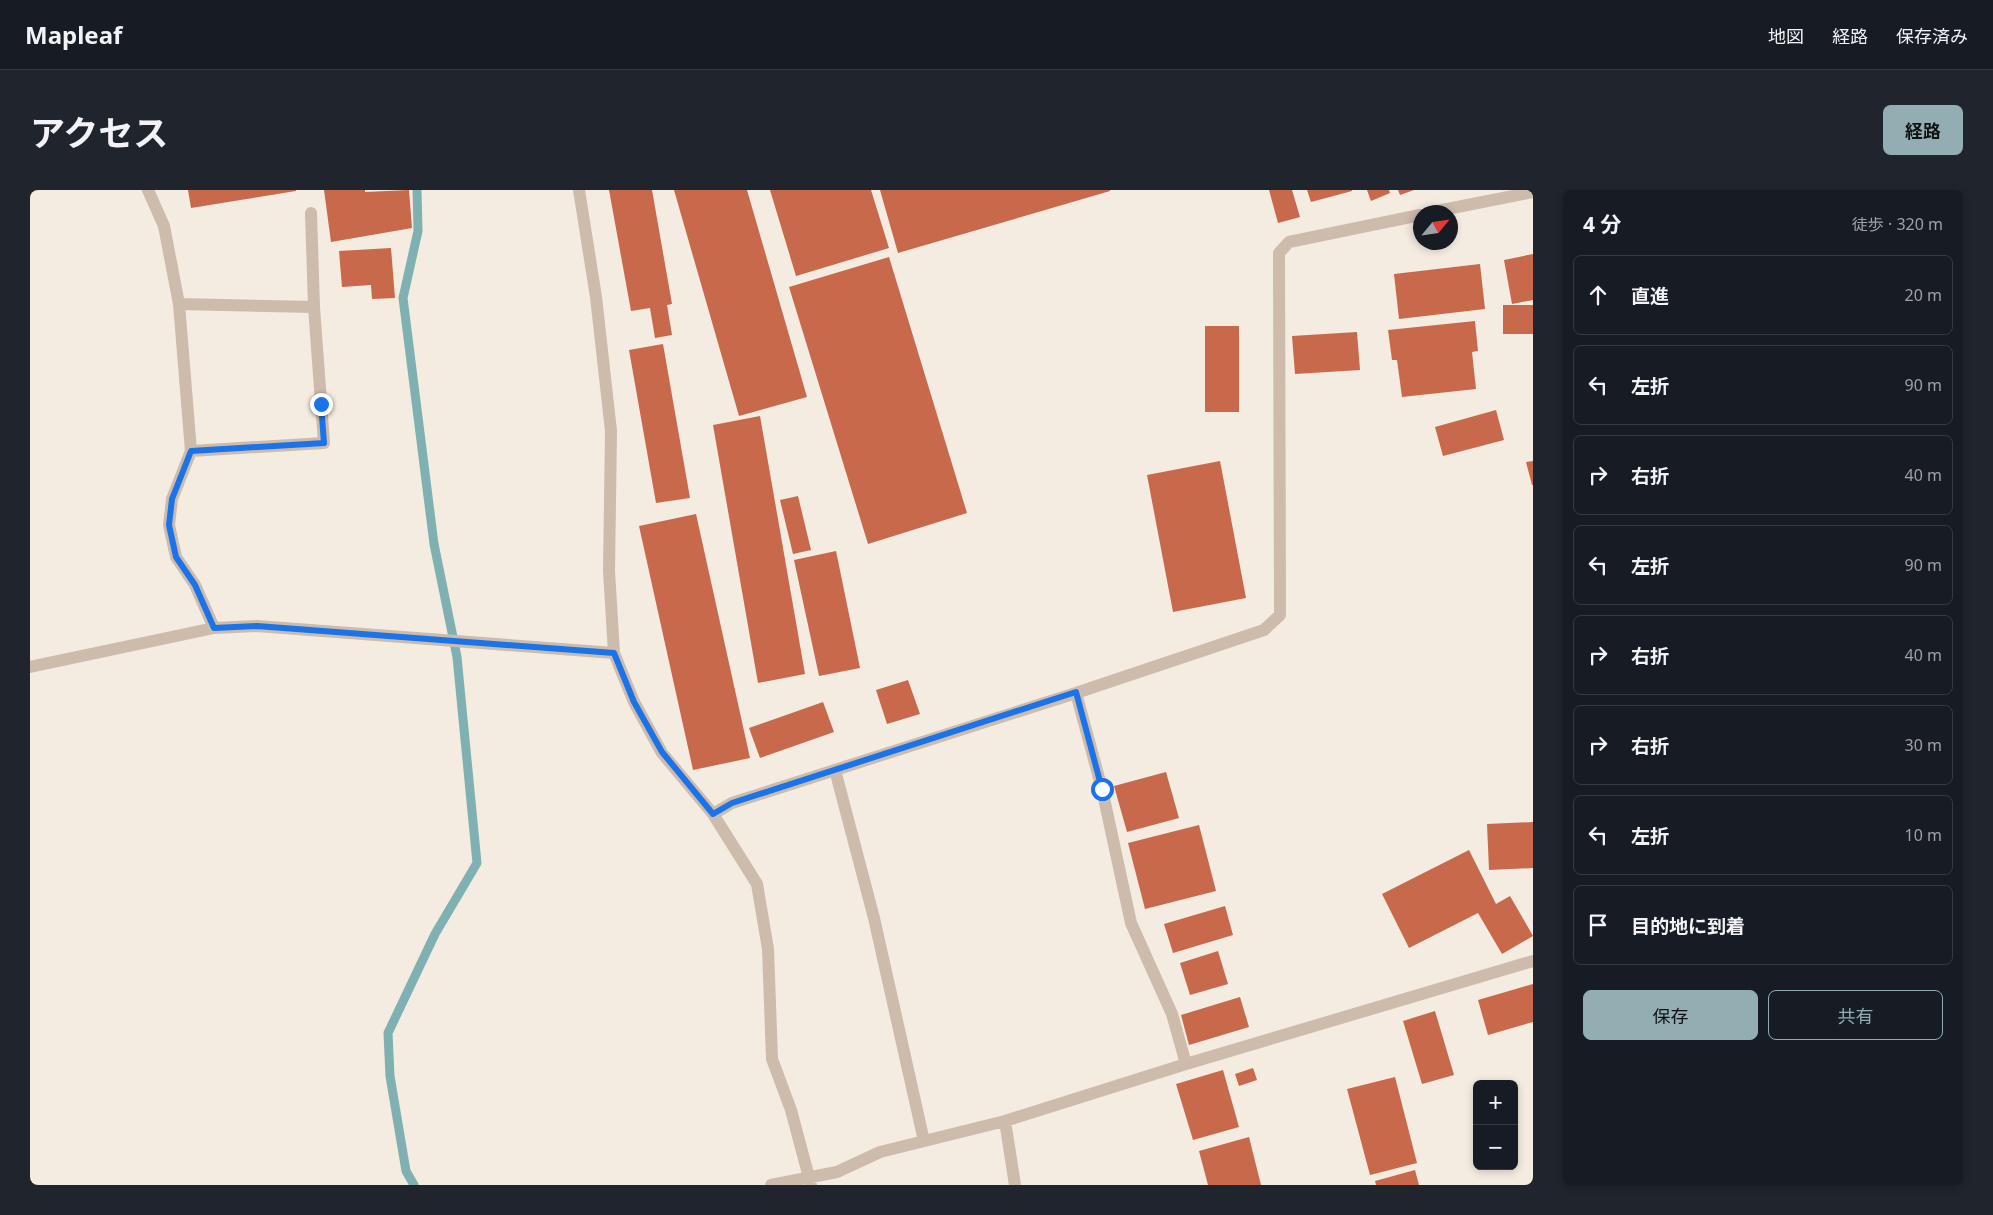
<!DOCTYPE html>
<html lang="ja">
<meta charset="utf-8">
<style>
:root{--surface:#171b24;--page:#20242c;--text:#f1f3f6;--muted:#9ea1a6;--line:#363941;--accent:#92aeb2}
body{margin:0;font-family:"Noto Sans","Noto Sans JP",sans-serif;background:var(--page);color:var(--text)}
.controls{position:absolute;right:15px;bottom:15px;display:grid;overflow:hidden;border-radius:8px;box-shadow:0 2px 8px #0003}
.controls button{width:45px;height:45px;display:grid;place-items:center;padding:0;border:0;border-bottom:1px solid var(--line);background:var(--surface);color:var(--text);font:25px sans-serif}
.compass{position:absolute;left:1383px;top:15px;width:45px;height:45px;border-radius:50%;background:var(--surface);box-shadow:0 2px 8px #0003;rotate:61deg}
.stop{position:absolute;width:15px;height:15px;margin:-11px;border:4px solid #1a73e8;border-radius:50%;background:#fff}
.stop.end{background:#1a73e8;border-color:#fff;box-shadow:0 1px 5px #0008}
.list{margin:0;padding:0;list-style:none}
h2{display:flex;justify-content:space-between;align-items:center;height:65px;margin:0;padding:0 20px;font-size:21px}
h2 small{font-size:16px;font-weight:400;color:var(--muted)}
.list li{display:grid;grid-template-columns:32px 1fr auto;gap:15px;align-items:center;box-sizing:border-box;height:80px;margin:0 10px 10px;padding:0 10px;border:1px solid var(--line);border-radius:8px}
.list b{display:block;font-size:19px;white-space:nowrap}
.list em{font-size:16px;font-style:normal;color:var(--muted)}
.actions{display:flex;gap:10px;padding:15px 20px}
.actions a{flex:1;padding:11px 0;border:1px solid var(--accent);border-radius:8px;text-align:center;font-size:18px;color:var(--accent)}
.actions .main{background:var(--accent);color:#111}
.icon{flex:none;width:28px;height:28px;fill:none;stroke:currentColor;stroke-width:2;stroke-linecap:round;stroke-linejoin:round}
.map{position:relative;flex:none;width:1503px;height:995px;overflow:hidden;border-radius:8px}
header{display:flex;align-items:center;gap:30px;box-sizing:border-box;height:70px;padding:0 25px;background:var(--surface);border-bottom:1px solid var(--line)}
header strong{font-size:24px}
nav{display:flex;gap:28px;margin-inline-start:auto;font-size:18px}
.intro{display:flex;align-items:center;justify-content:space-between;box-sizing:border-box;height:120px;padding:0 30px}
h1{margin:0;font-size:35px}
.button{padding:12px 22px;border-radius:8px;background:var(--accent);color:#111;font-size:18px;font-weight:700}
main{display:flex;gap:30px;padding:0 30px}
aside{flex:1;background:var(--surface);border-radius:8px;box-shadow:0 2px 8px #0003}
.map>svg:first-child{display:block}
</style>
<header>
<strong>Mapleaf</strong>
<nav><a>地図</a><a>経路</a><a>保存済み</a></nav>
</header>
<div class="intro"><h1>アクセス</h1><a class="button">経路</a></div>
<main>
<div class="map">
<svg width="1503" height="995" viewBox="0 0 1503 995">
<rect width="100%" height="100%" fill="#f4ebe1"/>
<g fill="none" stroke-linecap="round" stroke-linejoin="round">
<path stroke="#7fb0b2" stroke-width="9" d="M384,995L376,981L360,886L358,843L405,744L447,673L427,467L404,354L373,108L388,41L387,0"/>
</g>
<path fill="#c8694b" d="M158,0H266V1L161,18Z
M294,0H335V2L379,0L382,38L301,52Z
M579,0H622L642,114L637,115L642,145L625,148L620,118L601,121Z
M644,0H717L777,207L709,226Z
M740,0H841L859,58L766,86Z
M850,0H1080V1L868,63Z
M1239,0H1262L1270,27L1248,33Z
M1277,0H1322V1L1281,12Z
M1337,0H1359L1360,3L1341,11Z
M1368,0H1384L1370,5Z
M361,58L365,108L342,109L341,95L312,97L309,61Z
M1503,64V110L1482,114L1474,70Z
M859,67L937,323L838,354L759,97Z
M1450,74L1455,119L1369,129L1364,84Z
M1473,115H1503V144H1473Z
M1445,131L1448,161L1442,162L1446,199L1372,207L1367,170H1362L1358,140Z
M1175,136H1209V222H1175Z
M1327,142L1330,180L1265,184L1262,146Z
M633,154L660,308L626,313L599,160Z
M1466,220L1474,250L1413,266L1405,237Z
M730,226L775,484L728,493L683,235Z
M1190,271L1216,408L1143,422L1117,285Z
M1503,271V295H1502L1496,272Z
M768,306L781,360L763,364L750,310Z
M666,324L720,568L663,580L609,336Z
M806,361L830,478L789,486L764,370Z
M878,490L890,524L857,534L846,500Z
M793,512L804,542L730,568L719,538Z
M1136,582L1149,628L1097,642L1084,596Z
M1503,632V678L1459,680L1457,634Z
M1169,635L1186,701L1115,719L1098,653Z
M1439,660L1466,714L1480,706L1503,746L1472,764L1448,723L1379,758L1352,704Z
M1195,716L1203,745L1143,763L1134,734Z
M1188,761L1198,794L1160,805L1150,773Z
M1503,794V832L1458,845L1448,810Z
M1210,807L1219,837L1159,855L1151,825Z
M1405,821L1424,885L1392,894L1373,831Z
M1223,878L1227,890L1209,896L1205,884Z
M1193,880L1209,937L1163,950L1146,894Z
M1365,887L1387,973L1340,985L1317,899Z
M1219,947L1231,995H1178L1169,961Z
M1385,980L1389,995H1346L1345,991Z"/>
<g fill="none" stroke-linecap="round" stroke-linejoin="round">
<path stroke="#cdbbac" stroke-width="12" d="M118,0L134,36L149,114
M549,0L566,107L581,241L579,381L584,463L604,512L632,563L683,624L727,694L738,759L742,869L761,920L781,995
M1402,22L1503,2
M161,261L149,114L284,117
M184,438L165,395L146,367L139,335L142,309L161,261L294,253L284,117L281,23
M0,477L184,438L227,436L584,463
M1046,503L1234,440L1250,425L1249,63L1259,52L1390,25
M805,580L1046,503L1072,599L1101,733L1142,824L1156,874
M683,624L702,613L805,580L844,728L894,951
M975,931L985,995
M741,995L807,982L850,962L975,931L1156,874L1503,771"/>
</g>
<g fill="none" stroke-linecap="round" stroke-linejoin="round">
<path stroke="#1a73e8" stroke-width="6" d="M291,214L294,253L161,261L142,309L139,335L146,367L165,395L184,438L227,436L584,463L604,512L632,562L683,624L702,613L1046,502L1072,599"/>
</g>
</svg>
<div class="controls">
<button>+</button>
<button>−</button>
</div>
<svg class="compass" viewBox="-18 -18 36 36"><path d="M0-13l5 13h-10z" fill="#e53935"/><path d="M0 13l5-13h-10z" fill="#9ea1a6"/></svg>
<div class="stop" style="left:1072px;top:599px"></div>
<div class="stop end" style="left:291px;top:214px"></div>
</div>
<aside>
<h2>4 分<small>徒歩 · 320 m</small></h2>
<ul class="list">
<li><svg class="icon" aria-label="ahead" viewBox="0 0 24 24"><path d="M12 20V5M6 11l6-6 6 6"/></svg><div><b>直進</b></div><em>20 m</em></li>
<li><svg class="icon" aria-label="left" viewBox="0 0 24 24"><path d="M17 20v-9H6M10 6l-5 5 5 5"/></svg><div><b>左折</b></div><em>90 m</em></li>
<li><svg class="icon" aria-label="right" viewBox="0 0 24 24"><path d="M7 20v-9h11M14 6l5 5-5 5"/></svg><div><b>右折</b></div><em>40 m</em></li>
<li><svg class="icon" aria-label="left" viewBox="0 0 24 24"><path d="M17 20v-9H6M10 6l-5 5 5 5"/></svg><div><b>左折</b></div><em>90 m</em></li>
<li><svg class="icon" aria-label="right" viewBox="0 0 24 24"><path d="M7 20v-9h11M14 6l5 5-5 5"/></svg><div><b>右折</b></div><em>40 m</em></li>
<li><svg class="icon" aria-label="right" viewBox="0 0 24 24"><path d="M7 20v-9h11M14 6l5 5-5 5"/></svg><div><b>右折</b></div><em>30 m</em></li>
<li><svg class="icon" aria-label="left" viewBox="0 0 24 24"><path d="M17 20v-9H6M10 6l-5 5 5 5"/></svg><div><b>左折</b></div><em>10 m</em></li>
<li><svg class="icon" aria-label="arrive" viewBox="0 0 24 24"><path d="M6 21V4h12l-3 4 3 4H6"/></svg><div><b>目的地に到着</b></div></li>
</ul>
<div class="actions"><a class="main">保存</a><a>共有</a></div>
</aside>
</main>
